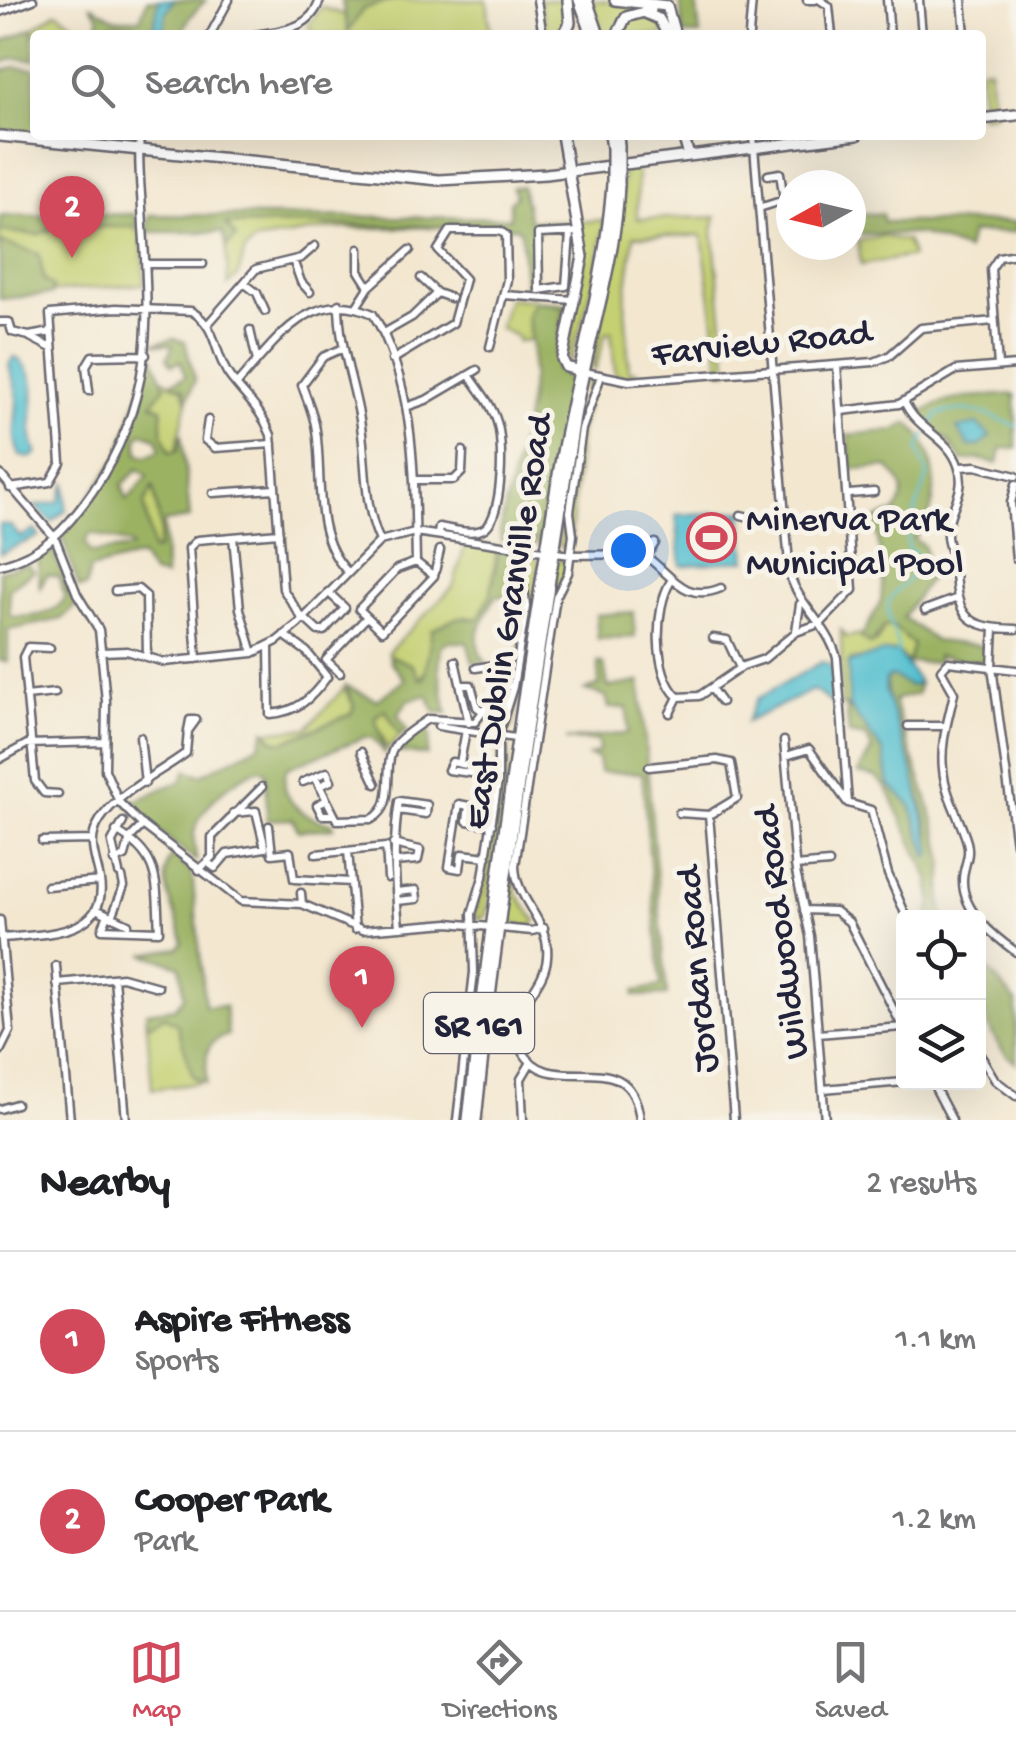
<!DOCTYPE html>
<style>
:root{--surface:#fff;--page:#f2f2f2;--text:#202124;--muted:#757577;--line:#e0e0e0;--accent:#d1495b}
body{margin:0;font-family:"Gochi Hand",sans-serif;background:var(--page);color:var(--text)}
.controls{position:absolute;right:30px;bottom:30px;display:grid;overflow:hidden;border-radius:10px;box-shadow:0 10px 40px #0002}
.controls button{width:90px;height:90px;display:grid;place-items:center;padding:0;border:0;border-bottom:2px solid var(--line);background:var(--surface);color:var(--text);font:50px sans-serif}
.compass{position:absolute;left:776px;top:170px;width:90px;height:90px;border-radius:50%;background:var(--surface);box-shadow:0 10px 40px #0002;rotate:262deg}
.you{position:absolute;left:628px;top:550px;width:35px;height:35px;margin:-25px;border:8px solid #fff;border-radius:50%;background:#1a73e8;box-shadow:0 0 0 15px #1a73e833}
.badge{display:grid;place-items:center;width:65px;height:65px;border-radius:50%;background:var(--accent);color:#fff;font-size:32px;font-weight:700}
.pin{position:absolute;translate:-50% -82px;filter:drop-shadow(0 2px 5px #0008)}
.pin::after{content:'';position:absolute;top:52px;width:35px;height:30px;background:inherit;clip-path:polygon(0 0,100% 0,50% 100%)}
.list{margin:0;padding:0;list-style:none}
h2{display:flex;justify-content:space-between;align-items:center;height:130px;margin:0;padding:0 40px;font-size:42px}
h2 small{font-size:32px;font-weight:400;color:var(--muted)}
.list li{display:grid;grid-template-columns:65px 1fr auto;gap:30px;align-items:center;box-sizing:border-box;height:180px;padding:0 40px;border-top:2px solid var(--line)}
.list b{display:block;font-size:38px;white-space:nowrap}
.list p{margin:0;font-size:32px;white-space:nowrap;color:var(--muted)}
.list em{font-size:32px;font-style:normal;color:var(--muted)}
.icon{flex:none;width:55px;height:55px;fill:none;stroke:currentColor;stroke-width:2;stroke-linecap:round;stroke-linejoin:round}
.map{position:relative;flex:none;width:1016px;height:1120px;overflow:hidden}
.search{position:absolute;background:var(--surface);box-shadow:0 10px 40px #0002;left:30px;right:30px;top:30px;height:110px;display:flex;align-items:center;gap:25px;box-sizing:border-box;padding:0 35px;border-radius:10px;color:var(--muted);font-size:38px}
.sheet{height:490px;background:var(--surface)}
nav{display:flex;justify-content:space-around;align-items:center;box-sizing:border-box;height:140px;border-top:2px solid var(--line);background:var(--surface);font-size:28px;color:var(--muted)}
nav a{display:grid;justify-items:center;gap:5px}
nav .on{color:var(--accent)}
.map>svg:first-child{display:block}
</style>
<div class="map">
<svg width="1016" height="1120" viewBox="0 0 1016 1120">
<rect width="100%" height="100%" fill="#f7f3e8"/>
<filter id="ink" filterUnits="userSpaceOnUse"><feTurbulence type="fractalNoise" baseFrequency=".01" numOctaves="2"/><feDisplacementMap in="SourceGraphic" scale="20" xChannelSelector="R" yChannelSelector="G"/><feConvolveMatrix kernelMatrix="1 2 1 2 8 2 1 2 1" color-interpolation-filters="sRGB"/></filter>
<filter id="wash" filterUnits="userSpaceOnUse"><feTurbulence type="fractalNoise" baseFrequency=".0048" numOctaves="4" result="noise"/><feDisplacementMap in="SourceGraphic" scale="40" xChannelSelector="R" yChannelSelector="G"/><feGaussianBlur stdDeviation="2.25" result="paint"/><feColorMatrix in="noise" values="0 0 0 0 0 0 0 0 0 0 0 0 0 0 0 0 0 1.4 0 .05"/><feComposite in="paint" operator="in"/></filter>
<g filter="url(#wash)">
<rect width="100%" height="100%" fill="#f3e7d0"/>
<path fill="#c4d072" stroke="#737956" stroke-width="2.5" d="M342,0H487L491,35H315L308,25L322,7L344,15Z
M539,0H566L568,19L557,35L547,33Z
M590,0L661,6L633,11L615,35H603Z
M57,12L75,24L68,35H35L33,28Z
M637,15L658,21L665,35H619L625,23Z
M989,67L993,114L981,116V68Z
M638,168L637,219L716,217L713,231L728,371H721L702,236H634L625,302L629,371H636L629,378L615,374L611,332L606,333L595,370L592,368L620,219L623,170Z
M605,220L594,280L570,363L567,356L584,263L579,222Z
M363,223L444,227L328,229L255,241L245,251L238,276L228,285L225,224Z
M135,225L136,231H141L145,284L0,296V229Z
M882,236L907,241L912,256L861,265L858,241Z
M508,298L570,304L561,348L557,340L565,310L557,303L535,301L527,315L530,340L517,341L518,337L499,328Z
M161,377L183,389L187,402L175,453L168,450L160,421L163,412L152,404L165,386Z
M593,379L581,427L570,545L564,549L559,545L573,445L588,380Z
M560,441L543,539L537,545L525,544L538,539Z
M153,487L161,530L157,550L153,551L144,504Z
M466,542L524,552L525,596H516L520,555L497,550L491,593L479,619L465,617L432,630L430,662L420,680L412,665L390,658L388,652L453,587Z
M535,554L539,564L513,728L506,731L503,728L528,602L525,577L529,558Z
M563,559L567,568L555,596L512,870L517,894L536,921L531,927L505,922L503,902L557,560Z
M893,626L913,645L908,663L898,652L851,660L849,706H842L841,630L846,637L861,634L869,645L877,642L884,627Z
M344,688L354,706L351,714L283,742L273,740L267,731L307,728Z
M385,709L401,735L388,749L374,719Z
M507,741C516,757 489,886 486,915L480,920L475,915C477,901 483,890 485,877C493,832 500,788 501,742Z
M164,1016L177,1024L200,1083L152,1089L147,1026Z"/>
<path fill="#9bb264" stroke="#5e6a50" stroke-width="2.5" fill-rule="evenodd" d="M147,0H159L153,35H133V24H113L97,30L99,17L90,5L116,19H140Z
M174,0H206L189,18L181,35H163L166,11Z
M342,0H393L363,9L348,32Z
M680,0H696L700,35H683Z
M33,28L35,60L15,58L0,64V43Z
M14,67L35,69V134L0,130V72Z
M522,186L529,220L574,223V229H534V295L526,294L521,231L514,227L226,224L236,237L227,247L222,232H147L149,215L510,218V202L516,196L512,187Z
M135,214L138,225L133,227H56L38,235L0,231V216Z
M851,214H882L884,222H1016V232L971,233L967,250L920,234H851Z
M0,242L39,254L44,280L53,286L52,294L0,299Z
M535,301L564,306L556,370L571,379L538,539L525,544L501,541L500,533C511,464 545,386 527,315Z
M173,338L185,342L195,380L187,402L184,389L170,383L185,377L181,361L172,365L167,358L173,345L153,344Z
M152,353L165,386L152,404L162,408V431L170,453L178,450L182,433L190,518L164,522L165,577L152,574L141,556L90,569L86,587L79,588L62,536L119,456ZM143,433L157,438L160,450L147,456L139,454L137,437ZM138,469L148,476L127,500L122,485ZM153,487L161,530L158,549L153,551L144,504ZM91,533L129,544L132,548L91,553L85,542Z
M1015,394L1016,449L1001,448L998,464L979,459L962,461L948,441L916,417C945,394 979,397 1015,394Z
M908,423C941,450 943,510 914,539L924,546L931,576L903,617L935,641L983,646L988,651V664L937,656L938,662L908,663L913,645L893,626L884,627L872,644L861,638L881,601L883,575L875,519L895,512C908,493 903,482 888,467L851,469L848,435L895,430Z
M52,548L75,607L61,619L8,630V661H0V571L27,564L34,571L9,589L10,616C29,618 55,616 65,598L59,577L47,575L40,588L38,557Z
M499,549L520,555L518,594L495,597C482,622 468,642 486,662L473,663L467,642H447L441,647L439,670L447,713L435,712L428,695L408,700L398,715L408,732L399,734L385,709L375,717L386,755L373,738L365,737L287,768C276,800 305,819 332,823L334,828L298,831L293,819L267,820L266,772L260,769C234,777 204,803 195,829C191,839 197,852 196,861L135,812L130,802C144,800 160,787 181,782L186,770L201,775L259,745L265,730L273,740L283,742L351,714L354,706L346,686L377,700L405,680L390,660L392,656L412,665L420,679L424,678L432,630L456,618L478,619L491,593Z
M633,612L635,637L598,639L596,615Z
M598,662L604,664L608,687L640,682L667,995L634,996L635,991L661,986L642,773L600,772L598,759L589,756L599,752L598,741L565,740L628,733L627,708H609L606,696L585,690L599,685Z
M892,676L919,683L917,694L894,700C909,753 932,802 943,857C947,879 935,895 945,917H928L932,902L929,879L887,788L876,777L858,773L872,749L866,737L849,734L846,706L864,721L884,753L888,779L911,805L927,855L931,856C930,795 889,738 886,679Z
M422,728L430,735L427,755L400,752Z
M173,855L192,872L205,1006H225L228,1035C200,1043 208,1059 206,1083L193,1077L177,1024L164,1016L147,1026L146,1012L175,1008L184,996L180,966L144,954L178,948L183,942C180,918 153,877 173,855Z
M987,968L1016,1002V1063C989,1044 978,1000 979,969Z"/>
<path fill="#55c0d0" stroke="#3c7186" stroke-width="2.5" d="M159,0H174L166,11L163,35H153Z
M14,356C52,380 20,421 37,453L31,458L20,456C10,436 17,419 17,398C17,387 11,376 9,365Z
M977,424L990,436L980,446H969L957,428Z
M66,482V510L52,522L35,506L59,502Z
M742,511L746,560L681,566L676,515Z
M0,524L11,526L20,537L35,530L39,536L0,554Z
M883,652H898L919,683L910,686L892,676L886,679L885,690L913,771L932,853L928,857L911,805L889,785L884,753L849,706L848,663Z
M822,662L832,666L836,706L813,690L746,722L757,699Z"/>
<g fill="none" stroke-linecap="round" stroke-linejoin="round">
<path stroke="#55c0d0" stroke-width="2.5" d="M929,428L938,414C973,404 986,415 1016,426
M898,652C898,636 886,620 888,605C892,584 921,585 915,551L908,552V533L928,475L918,449L926,434"/>
</g>
</g>
<g filter="url(#ink)">
<g fill="none" stroke-linecap="round" stroke-linejoin="round">
<defs>
<path id="minor" d="M537,0L543,35
M807,0H815
M820,0L829,6L832,35
M887,0L890,35
M919,0L922,35
M962,0L965,35
M0,12L33,0
M210,35L229,0
M255,35C282,30 310,30 320,0
M749,35L752,0
M753,135L790,576C801,608 828,625 837,658L848,803
M759,208L784,200L780,173L768,175
M359,249V271L369,287
M293,260L301,282L310,292
M146,264H203
M421,278L437,293L451,298
M244,283L257,293L265,311
M566,286L539,290L538,234L579,232
M566,286L570,234
M504,295L574,300
M339,304C339,348 355,384 361,426C367,466 363,504 380,541
M357,306L369,287L410,250
M0,322H9L12,332L29,336L51,332
M207,325L256,269L301,258L315,246
M250,330L257,361
M384,333L412,317L437,293
M30,337L51,348
M341,349L323,357L302,385C307,400 314,414 316,430C323,477 312,535 347,571
M392,360L453,323L465,279L438,250L450,231H500L506,235L507,280L490,347
M998,366L991,269L999,257L1016,254
M585,372L629,381L874,362L889,356L921,328L994,321
M601,376L582,429L570,512L573,535L568,573L556,597L515,866C516,902 551,921 547,958C544,993 501,1011 522,1050C550,1104 631,1037 640,1120
M237,384C274,343 311,284 373,314C417,387 414,480 416,562
M89,391L86,366L92,356L146,355
M904,401C916,430 948,436 958,465C968,492 948,508 947,533C946,546 955,557 955,571C957,617 967,628 1016,629
M406,407L426,400L477,370
M842,411L899,404L956,370L1016,365
M208,420L205,440L215,448L272,444
M960,467L976,466L1016,476
M0,474L55,538L77,594L99,630L106,701L105,770L119,802L140,823L241,901L302,904L363,930L449,923L532,931L544,928
M414,480H454L462,472L463,451
M1016,484L1011,503L1016,559
M10,488L50,482L61,463L50,314L116,308L191,311C219,327 213,354 230,377C246,398 261,409 271,435L283,589L302,618
M213,493L275,489
M849,494L874,492
M741,515L766,521L784,513
M438,534L439,527C453,529 473,536 485,528C503,515 504,442 497,422C492,405 479,389 469,375
M233,537L240,609L253,653
M647,556L655,543
M416,562L397,569L359,609L382,631L434,576L440,550
M416,562L434,576
M0,565C44,554 68,527 93,491C152,405 150,326 143,227C142,196 137,165 140,135
M671,581C654,607 653,675 678,697
M115,591L138,589L146,596L147,657
M925,610L955,599
M303,617L318,631H324L345,608L328,592
M994,628L992,667L1016,844
M796,631L800,604
M713,638L727,640L740,668
M269,646L270,714C297,712 311,699 327,677L307,652L284,635
M50,648L28,647L23,657L35,781L44,793L58,794
M102,652L127,651L164,662L253,653L277,641L298,624L380,541L415,532L570,555L643,554C670,572 683,604 721,588
M197,659L189,548L197,540L279,533
M455,661L469,723
M476,668L500,664L504,685L513,687
M1016,670L948,662L941,670L954,693C949,718 940,742 943,769C945,795 960,818 967,842C971,857 963,866 963,880C962,911 994,936 1016,952
M340,673L326,660L367,617
M461,685H471L477,707L484,712
M711,688L721,702
M26,696L55,693
M678,697L699,696L743,666L764,659L796,632L821,623L853,590L837,365
M670,713L678,697
M438,726L521,739
M908,726H946
M140,737L145,783
M784,741L796,872L810,936L825,1120
M361,752L376,784
M786,756L809,749L847,802
M0,759L27,744L105,742
M452,762L471,766V773L448,770Z
M460,763L466,730
M649,767L717,760L731,763L737,798L709,815
M315,777L337,820L372,819C399,805 380,765 396,744C402,736 419,725 428,719L475,722L489,704L507,702
M303,782L327,772L331,781L319,786
M325,801L317,805L322,815H332
M848,803L871,810L888,874L907,918
M398,810L426,814L427,805L399,801C392,844 395,884 399,927
M679,813L709,815
M709,815L734,1120
M269,826L272,854L290,852L294,879L351,882
M42,841L92,840
M112,842L123,822
M112,843L119,873
M393,844L420,850L418,860L394,862
M348,851L355,929
M316,854L386,847L388,878
M487,857L462,854L460,869L449,867L459,804L469,806L467,821L492,825
M114,861L125,856L130,838L143,825
M207,862L215,868L227,854L265,848L256,811L233,813
M795,866L829,863
M199,870L212,857V837L262,787
M47,886L100,881
M396,892L416,890L417,899L397,901
M301,893L302,904
M96,909L128,924
M804,910L835,911L849,922L904,1030
M108,915L102,929L159,931C156,884 162,856 116,831
M112,917L124,886L122,877
M0,920L10,1031L0,1051
M2,938C40,934 109,937 100,880C96,857 86,842 100,820C117,793 161,772 186,753L188,731L196,720H190L188,731
M56,966L70,1120
M114,978L126,1120
M57,983L122,977L158,987
M818,1034L902,1027
M978,1051L995,1080L1016,1096
M932,1082L952,1120
M823,1089L904,1082
M0,1109L16,1104
M457,1120L474,972L472,914L483,877L498,781V735L513,687L526,607L523,574L528,548
M523,1120L521,1079L531,1062"/>
<path id="major" d="M579,0L592,35
M587,0L599,35
M615,0L667,6L675,35
M643,12L659,19L668,35
M563,35L570,23L568,0
M617,35L626,17L651,10
M981,119L1016,115
M562,135L583,257L562,359L566,367L577,370
M610,135L612,148
M618,135L619,146
M683,135L689,156
M0,136L439,180L546,174L857,135
M468,1120C492,904 523,689 558,475C574,378 605,282 612,184
M476,1120C500,888 538,660 573,429C585,347 616,267 619,184"/>
</defs>
<use href="#minor" stroke="#6b676f" stroke-width="11"/>
<use href="#major" stroke="#6b676f" stroke-width="14"/>
<use href="#minor" stroke="#fff" stroke-width="6"/>
<use href="#major" stroke="#fff" stroke-width="9"/>
<defs>
<path id="major-bridge" d="M619,146V184
M612,148V184"/>
</defs>
<use href="#major-bridge" stroke="#6b676f" stroke-width="14" stroke-linecap="butt"/>
<use href="#major-bridge" stroke="#fff" stroke-width="9"/>
</g>
</g>
<defs>
<symbol id="stadium-ring" viewBox="-11 -11 22 22"><circle r="9.5" fill="#f7f3e8" stroke="#d1495b" stroke-width="1.5"/><path d="M0-5a6.5 5 0 1 0 0 10a6.5 5 0 1 0 0-10ZM-3.5-1.8h7v3.6h-7Z" fill="#d1495b"/></symbol>
</defs>
<g fill-rule="evenodd">
<use href="#stadium-ring" x="684" y="510" width="55" height="55"/>
</g>
<g text-anchor="middle" stroke-width="10" stroke-linejoin="round" paint-order="stroke">
<rect fill="#f7f3e8" stroke="#62616f" stroke-width="2.5" x="424" y="993" width="110" height="60" rx="8"/>
<g font-size="35" font-weight="bold" fill="#22223b">
<text x="479" y="1035">SR 161</text>
</g>
<g font-size="38" fill="#22223b" stroke="#f7f3e8">
<text transform="translate(761 340) rotate(-6)" y="13">Farview Road</text>
<text transform="translate(505 621) rotate(-81)" y="13">East Dublin Granville Road</text>
<text transform="translate(778 933) rotate(-97)" y="13">Wildwood Road</text>
<text transform="translate(694 970) rotate(-95)" y="13">Jordan Road</text>
</g>
<g font-size="38" fill="#22223b" stroke="#f7f3e8" text-anchor="start">
<text x="746" y="529">Minerva Park<tspan x="746" dy="44">Municipal Pool</tspan></text>
</g>
</g>
</svg>
<div class="controls">
<button><svg class="icon" aria-label="locate" viewBox="0 0 24 24"><circle cx="12" cy="12" r="6"/><path d="M12 2v4M12 18v4M2 12h4M18 12h4"/></svg></button>
<button><svg class="icon" aria-label="layers" viewBox="0 0 24 24"><path d="M12 4l9 5-9 5-9-5zM3 14l9 5 9-5"/></svg></button>
</div>
<svg class="compass" viewBox="-18 -18 36 36"><path d="M0-13l5 13h-10z" fill="#e53935"/><path d="M0 13l5-13h-10z" fill="#757577"/></svg>
<div class="you"></div>
<div class="pin badge" style="left:362px;top:1028px">1</div>
<div class="pin badge" style="left:72px;top:258px">2</div>
<div class="search"><svg class="icon" aria-label="search" viewBox="0 0 24 24"><circle cx="10" cy="10" r="6"/><path d="M15 15l6 6"/></svg>Search here</div>
</div>
<section class="sheet">
<h2>Nearby<small>2 results</small></h2>
<ul class="list">
<li><span class="badge">1</span><div><b>Aspire Fitness</b><p>Sports</p></div><em>1.1 km</em></li>
<li><span class="badge">2</span><div><b>Cooper Park</b><p>Park</p></div><em>1.2 km</em></li>
</ul>
</section>
<nav>
<a class="on"><svg class="icon" aria-label="map" viewBox="0 0 24 24"><path d="M3 6l6-2 6 2 6-2v14l-6 2-6-2-6 2zM9 4v14M15 6v14"/></svg>Map</a>
<a><svg class="icon" aria-label="directions" viewBox="0 0 24 24"><path d="M12 3l9 9-9 9-9-9zM9 14v-3h6M13 9l2 2-2 2"/></svg>Directions</a>
<a><svg class="icon" aria-label="saved" viewBox="0 0 24 24"><path d="M7 4h10v16l-5-4-5 4z"/></svg>Saved</a>
</nav>
